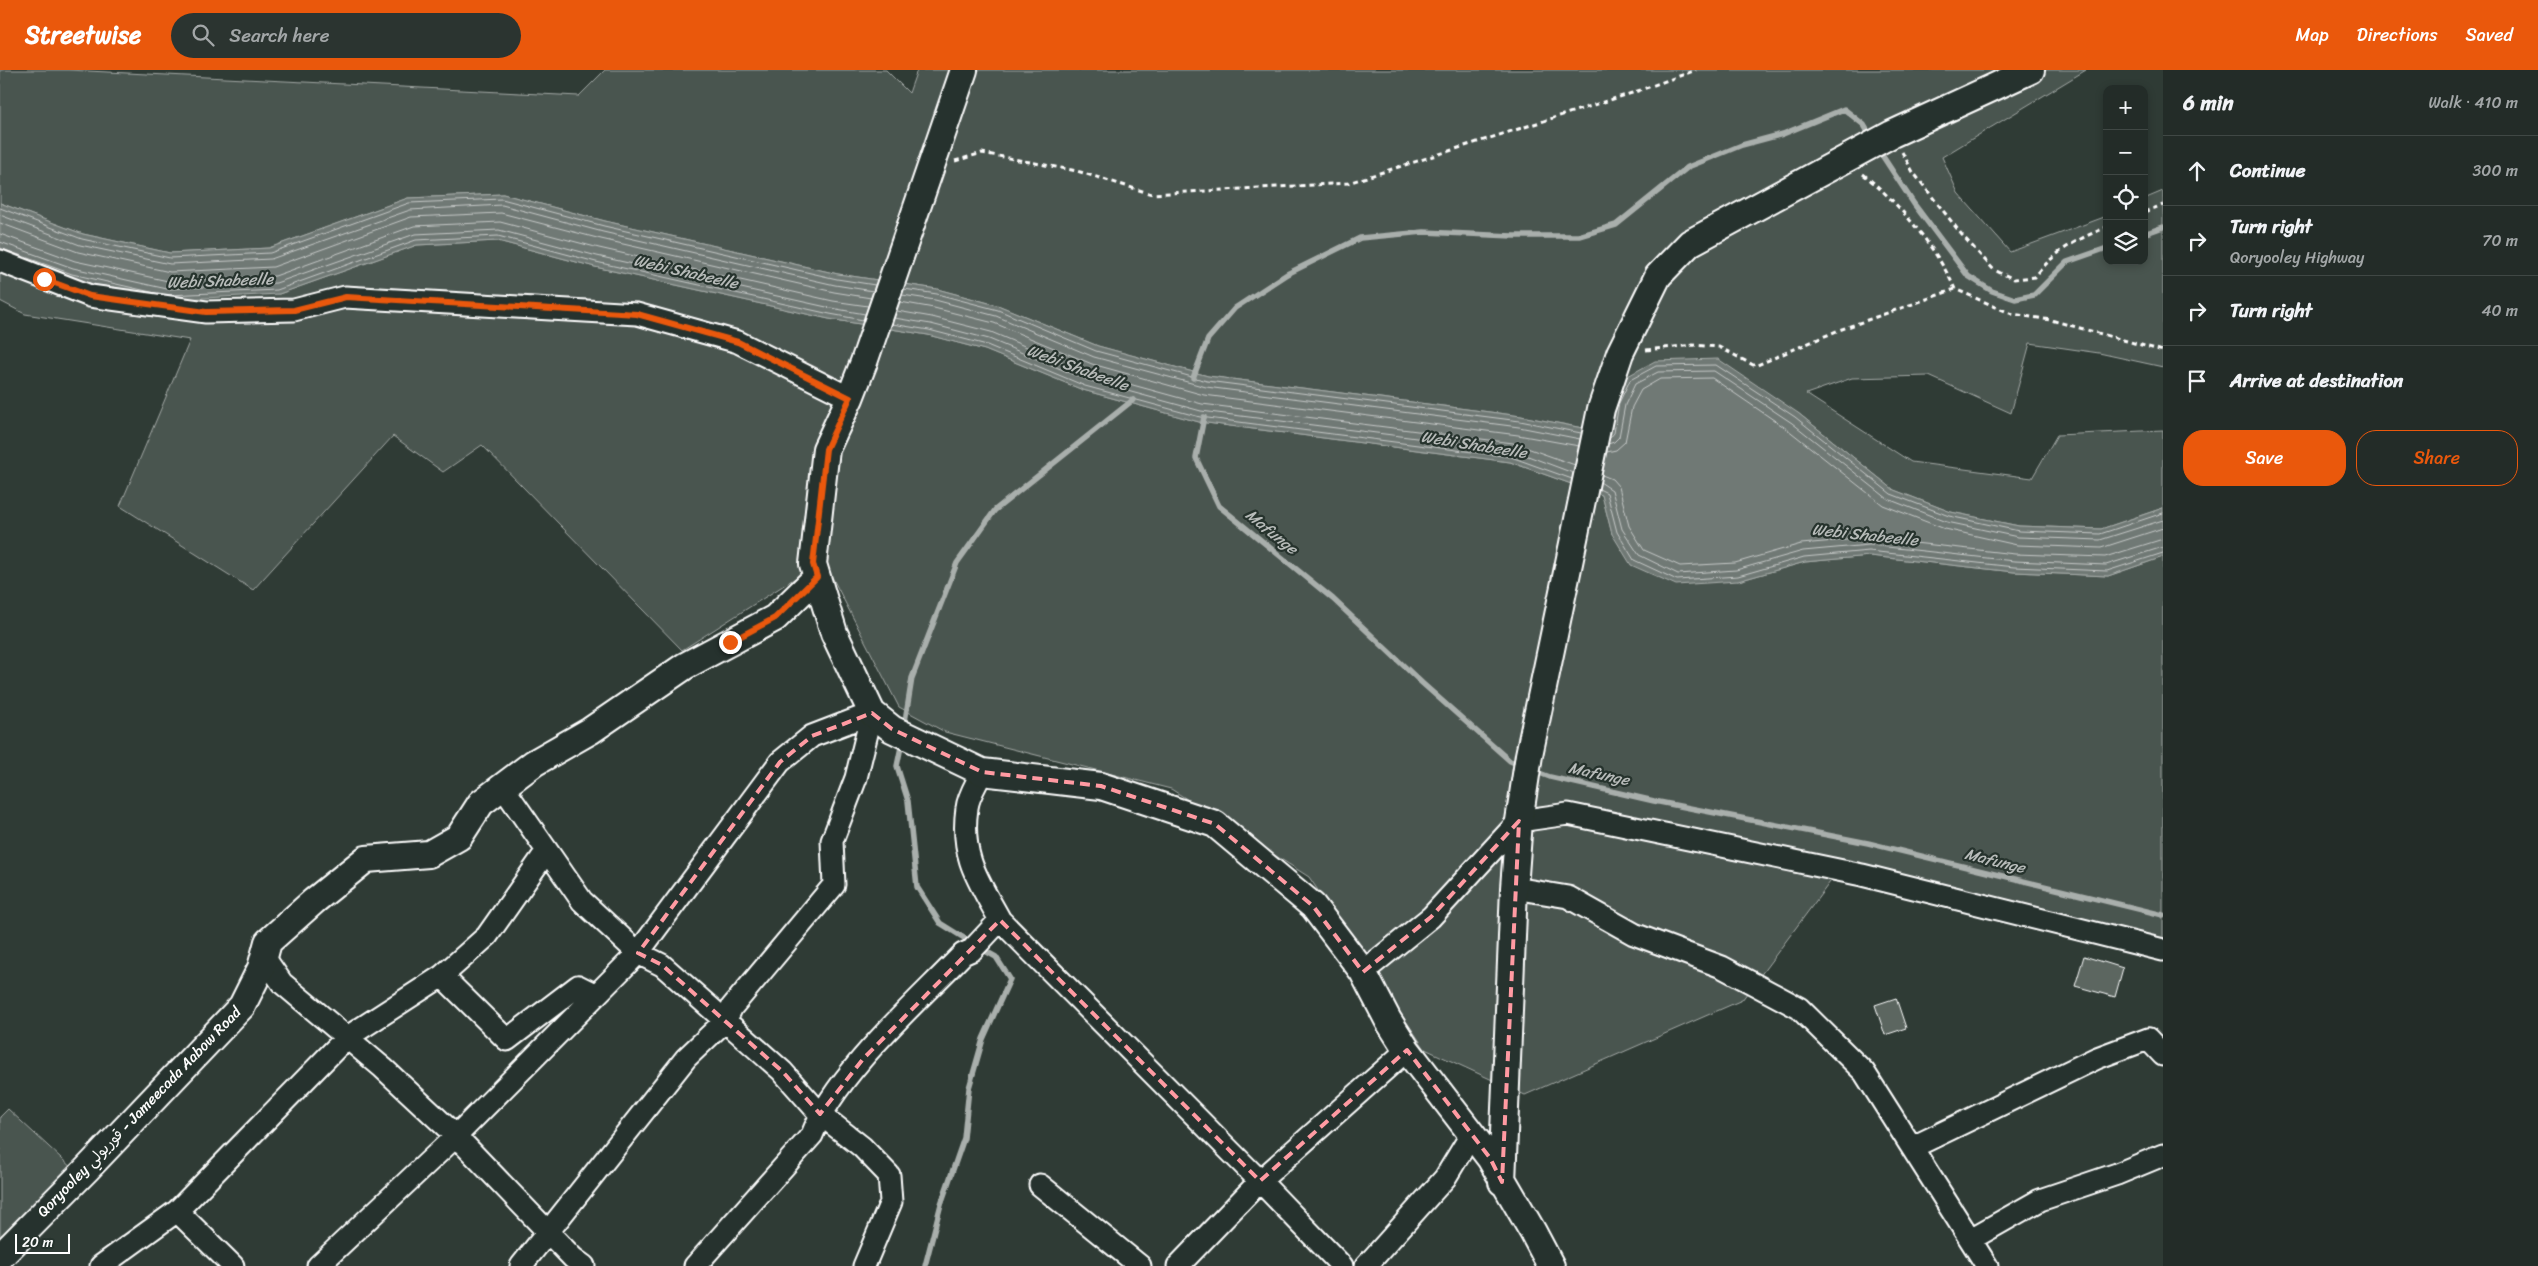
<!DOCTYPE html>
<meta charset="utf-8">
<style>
:root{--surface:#232c28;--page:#2b3430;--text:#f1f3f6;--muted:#a3a7a8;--line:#404845;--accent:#ea580c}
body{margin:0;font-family:Sriracha,"Playpen Sans Arabic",sans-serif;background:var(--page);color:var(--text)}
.controls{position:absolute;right:15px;top:15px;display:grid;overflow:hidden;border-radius:10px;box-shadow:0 2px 8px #0003}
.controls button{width:45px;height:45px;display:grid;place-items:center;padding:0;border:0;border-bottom:1px solid var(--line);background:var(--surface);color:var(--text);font:25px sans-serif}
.scale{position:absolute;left:15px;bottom:12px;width:55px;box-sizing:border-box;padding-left:5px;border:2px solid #fff;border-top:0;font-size:14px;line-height:18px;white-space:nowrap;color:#fff;-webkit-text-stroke:4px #26332d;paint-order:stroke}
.stop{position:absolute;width:15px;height:15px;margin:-11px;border:4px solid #ea580c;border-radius:50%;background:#fff}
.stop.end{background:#ea580c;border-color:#fff;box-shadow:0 1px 5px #0008}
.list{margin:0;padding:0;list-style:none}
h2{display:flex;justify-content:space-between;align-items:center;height:65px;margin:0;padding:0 20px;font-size:21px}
h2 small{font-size:16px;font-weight:400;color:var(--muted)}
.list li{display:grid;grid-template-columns:32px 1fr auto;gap:15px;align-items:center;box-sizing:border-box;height:70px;padding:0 20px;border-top:1px solid var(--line)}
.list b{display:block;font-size:19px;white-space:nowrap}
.list p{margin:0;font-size:16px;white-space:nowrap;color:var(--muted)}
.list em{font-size:16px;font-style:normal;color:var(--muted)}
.actions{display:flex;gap:10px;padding:15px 20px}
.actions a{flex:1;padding:11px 0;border:1px solid var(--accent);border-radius:20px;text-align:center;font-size:18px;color:var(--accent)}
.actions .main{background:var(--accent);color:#fff}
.icon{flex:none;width:28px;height:28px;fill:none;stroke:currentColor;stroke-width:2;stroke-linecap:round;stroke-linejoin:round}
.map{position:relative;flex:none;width:2163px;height:1196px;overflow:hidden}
header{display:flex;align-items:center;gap:30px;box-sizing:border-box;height:70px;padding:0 25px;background:var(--accent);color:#fff}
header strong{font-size:24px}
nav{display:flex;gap:28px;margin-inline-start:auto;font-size:18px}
.search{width:350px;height:45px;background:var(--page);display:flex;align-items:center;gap:12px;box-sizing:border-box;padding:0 18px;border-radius:28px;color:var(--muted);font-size:19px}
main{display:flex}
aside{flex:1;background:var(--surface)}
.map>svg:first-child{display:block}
</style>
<header>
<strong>Streetwise</strong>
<div class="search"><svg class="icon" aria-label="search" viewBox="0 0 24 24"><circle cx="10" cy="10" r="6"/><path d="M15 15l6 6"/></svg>Search here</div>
<nav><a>Map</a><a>Directions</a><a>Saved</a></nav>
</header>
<main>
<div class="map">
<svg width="2163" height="1196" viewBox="0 0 2163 1196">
<rect width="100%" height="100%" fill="#2f3b35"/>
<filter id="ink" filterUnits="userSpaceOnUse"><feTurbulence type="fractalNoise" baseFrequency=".02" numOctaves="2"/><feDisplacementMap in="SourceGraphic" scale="10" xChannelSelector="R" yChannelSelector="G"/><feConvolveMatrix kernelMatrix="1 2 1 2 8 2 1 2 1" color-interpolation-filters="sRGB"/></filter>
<g filter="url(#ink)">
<path fill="#4a544f" stroke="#a4aaa7" d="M0,0H68L579,26L605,0H886L909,23L917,0H2086L1942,87L1958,123L2010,182L2107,146V191H2144V129L2163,121V297L2099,283L2030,273L2011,343L1929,306L1852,308L1806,324L1911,392L2032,408L2057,365L2163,360V438L2101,459L2019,456L1951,442L1894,420L1798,343L1609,363L1521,346L1208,306L1098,276L1000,236L937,219L838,204L605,151L503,124L408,128L269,178L170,183L83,164L0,133Z
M498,171L595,197L829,249L928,265L985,280L1083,320L1199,352L1510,392L1602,425L1612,464L1738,511L1805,492L1870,486L2014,502L2108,506L2163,487V890L1833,808L1742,930L1525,1025L1425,979L1309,807L1171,719L945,662L899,637L831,505H800L682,580L482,375L443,402L393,366L253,520L120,436L190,270L25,244L0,231V183L279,224L417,175Z
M8,1039L75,1101L0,1178V1047Z"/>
<path fill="#707975" stroke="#a9afac" d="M503,124L605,151L838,204L937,219L1000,236L1098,276L1208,306L1521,346L1608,363L1614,332L1626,307L1655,291L1718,289L1798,343L1894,420L1951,442L2019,456L2101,459L2163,438V487L2108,506L2014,502L1870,486L1805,492L1738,511L1676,515L1631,495L1612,464L1602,425L1510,392L1199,352L1083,320L985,280L928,265L829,249L595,197L498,171L417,175L279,224L166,230L70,209L0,183V133L83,164L170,183L269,178L408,128Z"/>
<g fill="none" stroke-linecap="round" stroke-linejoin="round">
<path stroke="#c6c9c8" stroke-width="1" d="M0,138L82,169L170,188L270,183L409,133L502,129L604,156L837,209L875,215
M0,145L80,175L170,194L271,189L410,140L502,135L603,162L835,215L873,221
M0,153L78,182L170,202L273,197L411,147L501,143L601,169L834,222L871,228
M0,164L75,191L168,211L275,206L414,156L500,152L599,178L833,231L868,236
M0,172L73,198L167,219L276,213L415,164L499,160L597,186L831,238L865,244
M0,178L72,204L160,224
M904,219L937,224L998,240L1096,281L1207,311L1520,351L1581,363
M169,225L277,220L416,170L498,166L596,192L830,244L863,250
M902,225L935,230L996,246L1094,287L1206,317L1519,357L1580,369
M900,232L934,238L994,253L1092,294L1204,325L1518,365L1579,376
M897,241L932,247L991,262L1089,303L1202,334L1513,373L1575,395
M894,248L931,254L989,269L1087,310L1201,341L1512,380L1573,403
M892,254L929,260L987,275L1085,316L1200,347L1511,387L1572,409
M1610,368L1614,363L1619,333L1630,310L1656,296L1716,295L1795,347L1891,424L1949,446L2019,461L2100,464L2163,443
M1608,374L1614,372L1619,367L1625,335L1635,314L1658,302L1714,301L1792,353L1888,429L1947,452L2018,467L2100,470L2163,450
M1607,382L1616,380L1625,372L1632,337L1641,320L1660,309L1712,308L1787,359L1883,435L1945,459L2017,475L2101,478L2163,458
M1602,405L1612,409L1619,417L1629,456L1644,480L1680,496L1735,493L1801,474L1869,468L2015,484L2105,487L2163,469
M1600,412L1612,420L1622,459L1639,485L1678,504L1736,500L1803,481L1869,475L2014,491L2106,495L2163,477
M1599,419L1607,423L1617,462L1634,490L1677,510L1738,506L1804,487L1869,481L2014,497L2107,501L2163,483"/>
<path stroke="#a9afac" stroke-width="5.5" d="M1878,79L1914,134L1968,206L1992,221L2015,229L2034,225L2067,192L2107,178
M2144,164L2163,157
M1193,308L1208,269L1235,238L1287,204L1360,168L1424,162L1513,166H1579L1616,155L1688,97L1742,75L1783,64L1844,39L1864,55L1871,67
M1204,347L1196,388L1219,436L1333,529L1422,613L1510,691L1520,695
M904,658L912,608L957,493L995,440L1133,330
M902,672L897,696L908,731L917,817L940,853L972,873
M1534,701L1550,707L1654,731L1868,773L2163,845
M925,1196L941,1134L964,1068L969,1018L983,969L1010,909L996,887L980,878"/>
</g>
<path fill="#5b6661" stroke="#fff" d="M2084,886L2123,898L2115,927L2075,916Z
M1896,928L1906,958L1885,965L1875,935Z"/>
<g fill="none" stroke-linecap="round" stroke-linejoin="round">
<defs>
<path id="minor" d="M0,191L90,226L206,242L294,240L345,227L637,244L738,272L850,328
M982,702C977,713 968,726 967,738C960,786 978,810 1000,850L1260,1111L1342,1196
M503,717L582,831L638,883L662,895L782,1001L820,1044L862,1077L889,1105L891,1132L864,1196
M1514,818L1568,827L1634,864L1722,897L1799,938L1864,1002L1987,1196
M264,887L282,913L383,998L456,1066L573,1188L584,1196
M1363,902L1431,847L1519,751L1568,744L1862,805L2163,880
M442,906L507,970L578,916L596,925
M1913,1077L2097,988L2148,969L2163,985
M1040,1115L1140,1196
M177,1141L233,1196
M1971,1169L2040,1130L2117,1104L2163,1085
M101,1196L177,1141L346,968L442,906L487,866L546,782
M318,1196L456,1066L638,883L780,692L812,666L872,643
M521,1196L686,988L725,951L732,937L834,815L832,771L856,708L872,643
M695,1196L812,1065C835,1004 917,932 963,884L972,880L1000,850
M1178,1196L1260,1111L1407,980
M1366,1196L1445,1108L1471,1065"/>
<path id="tertiary" d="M964,0L864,292L850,328L826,379L813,494L834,563L872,643L892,659L982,702L1101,716L1215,754L1313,836L1363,902L1388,950L1407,980L1490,1088L1533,1162L1551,1196
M1502,1112L1514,818L1519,751L1529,685L1601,339L1620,283L1658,206L1690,173L1892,64L2031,0
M0,1187L87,1099L242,936L261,898L268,872L314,831L366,789L429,784L459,767L481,733L534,693L590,661L685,596L775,548L817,507"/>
</defs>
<use href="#minor" stroke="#fff" stroke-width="25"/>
<use href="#tertiary" stroke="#fff" stroke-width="30"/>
<path stroke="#fff" stroke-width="3" stroke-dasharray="5 4" stroke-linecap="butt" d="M1902,82L1913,102L1962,165L1994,200L2014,209L2035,207C2054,181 2078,169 2107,157
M955,91L982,83L1077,101L1152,124L1348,113L1632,23L1696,0
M1863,104C1899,133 1936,177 1955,219L2012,244L2051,250L2163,281
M2144,142L2163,135
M1646,280L1693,275L1719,277L1755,296L1839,260L1955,219"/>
<use href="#minor" stroke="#26332d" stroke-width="21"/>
<use href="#tertiary" stroke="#26332d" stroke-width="26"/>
</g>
</g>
<g fill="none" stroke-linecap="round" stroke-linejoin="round" filter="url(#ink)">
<path stroke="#ea580c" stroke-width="6" d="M44,209L90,226L206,242L294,240L346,227L637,244L738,272L850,328L826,379L813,494L817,507L775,548L730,572"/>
</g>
<path fill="none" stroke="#ff9aa2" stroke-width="4" stroke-dasharray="10 6" stroke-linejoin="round" d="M872,643L892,659L982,702L1101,716L1215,754L1313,836L1363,902L1431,847L1519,751L1502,1112L1490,1088L1407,980L1260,1111L1000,850L863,989L820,1044L782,1001L725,951L662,895L638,883L780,692L812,666Z"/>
<g text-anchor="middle" stroke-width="4.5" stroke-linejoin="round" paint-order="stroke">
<g font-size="15" fill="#fff" stroke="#26332d">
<text transform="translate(139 1042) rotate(-46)" y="5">Qoryooley قوريولي - Jameecada Aabow Road</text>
</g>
<g font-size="16" font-style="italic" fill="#b8bcba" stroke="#26332d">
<text transform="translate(686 201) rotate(13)" y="6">Webi Shabeelle</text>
<text transform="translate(220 210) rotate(-2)" y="6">Webi Shabeelle</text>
<text transform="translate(1078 297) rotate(20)" y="6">Webi Shabeelle</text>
<text transform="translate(1474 374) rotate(9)" y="6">Webi Shabeelle</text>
<text transform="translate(1272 461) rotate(39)" y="6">Mafunge</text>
<text transform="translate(1865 464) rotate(6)" y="6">Webi Shabeelle</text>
<text transform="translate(1599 703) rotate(12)" y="6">Mafunge</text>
<text transform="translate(1995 790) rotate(14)" y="6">Mafunge</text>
</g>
</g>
</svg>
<div class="controls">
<button>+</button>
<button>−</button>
<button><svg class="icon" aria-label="locate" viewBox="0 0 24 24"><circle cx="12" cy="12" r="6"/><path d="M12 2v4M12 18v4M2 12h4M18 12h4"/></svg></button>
<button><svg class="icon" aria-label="layers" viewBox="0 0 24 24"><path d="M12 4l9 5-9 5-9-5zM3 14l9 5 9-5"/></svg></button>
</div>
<div class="scale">20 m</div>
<div class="stop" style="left:44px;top:209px"></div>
<div class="stop end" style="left:730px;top:572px"></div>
</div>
<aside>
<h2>6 min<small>Walk · 410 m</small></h2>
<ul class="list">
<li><svg class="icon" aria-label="ahead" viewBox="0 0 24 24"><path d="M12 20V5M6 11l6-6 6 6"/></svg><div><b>Continue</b></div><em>300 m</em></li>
<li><svg class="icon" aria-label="right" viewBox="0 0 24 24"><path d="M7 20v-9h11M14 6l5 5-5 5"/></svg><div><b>Turn right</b><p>Qoryooley Highway</p></div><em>70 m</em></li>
<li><svg class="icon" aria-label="right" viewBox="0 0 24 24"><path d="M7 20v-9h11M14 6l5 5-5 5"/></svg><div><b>Turn right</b></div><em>40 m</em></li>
<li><svg class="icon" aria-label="arrive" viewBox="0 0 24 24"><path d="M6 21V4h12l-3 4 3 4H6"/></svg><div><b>Arrive at destination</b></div></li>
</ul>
<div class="actions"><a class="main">Save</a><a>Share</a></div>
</aside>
</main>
